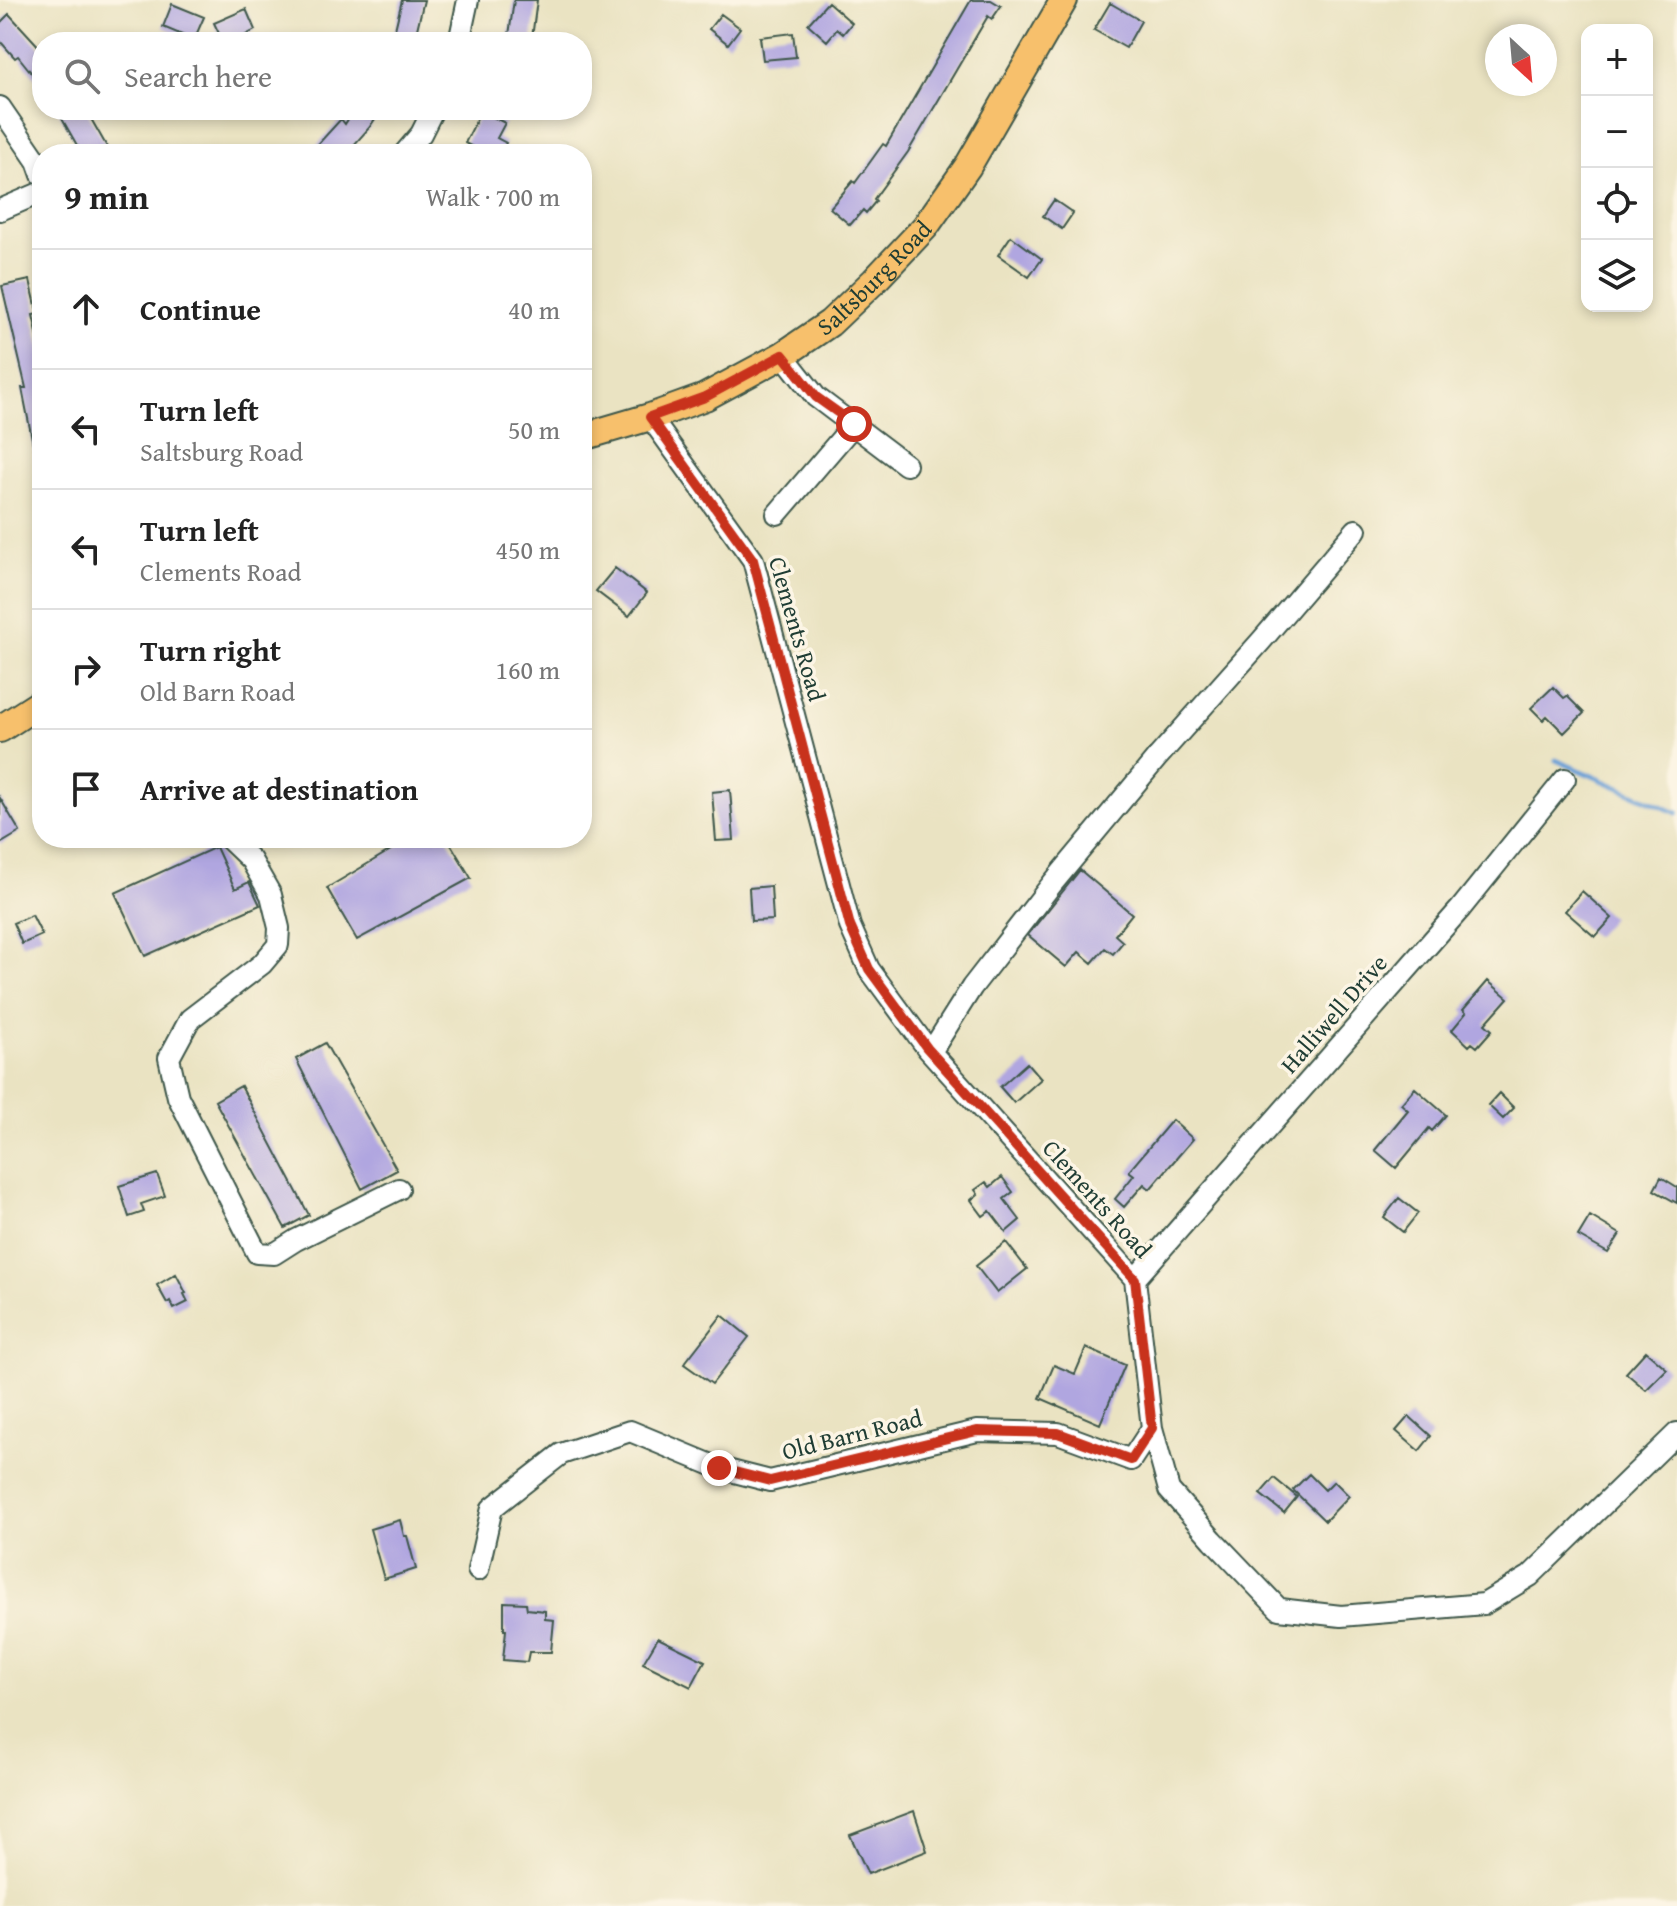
<!DOCTYPE html>
<meta charset="utf-8">
<style>
:root{--surface:#fff;--page:#f6f6f6;--text:#222;--muted:#767676;--line:#e0e0e0}
body{margin:0;font-family:"Gentium Book Plus",serif;background:var(--page);color:var(--text)}
.controls{position:absolute;right:24px;top:24px;display:grid;overflow:hidden;border-radius:16px;box-shadow:0 4px 12px #0003}
.controls button{width:72px;height:72px;display:grid;place-items:center;padding:0;border:0;border-bottom:2px solid var(--line);background:var(--surface);color:var(--text);font:40px sans-serif}
.compass{position:absolute;left:1485px;top:24px;width:72px;height:72px;border-radius:50%;background:var(--surface);box-shadow:0 4px 12px #0003;rotate:154deg}
.stop{position:absolute;width:24px;height:24px;margin:-18px;border:6px solid #c8321e;border-radius:50%;background:#fff}
.stop.end{background:#c8321e;border-color:#fff;box-shadow:0 2px 8px #0008}
.list{margin:0;padding:0;list-style:none}
h2{display:flex;justify-content:space-between;align-items:center;height:104px;margin:0;padding:0 32px;font-size:34px}
h2 small{font-size:26px;font-weight:400;color:var(--muted)}
.list li{display:grid;grid-template-columns:52px 1fr auto;gap:24px;align-items:center;box-sizing:border-box;height:120px;padding:0 32px;border-top:2px solid var(--line)}
.list b{display:block;font-size:30px;white-space:nowrap}
.list p{margin:0;font-size:26px;white-space:nowrap;color:var(--muted)}
.list em{font-size:26px;font-style:normal;color:var(--muted)}
.icon{flex:none;width:44px;height:44px;fill:none;stroke:currentColor;stroke-width:2;stroke-linecap:round;stroke-linejoin:round}
.map{position:relative;flex:none;width:1677px;height:1906px;overflow:hidden}
.search{position:absolute;background:var(--surface);box-shadow:0 4px 12px #0003;left:32px;top:32px;width:560px;height:88px;display:flex;align-items:center;gap:20px;box-sizing:border-box;padding:0 28px;border-radius:32px;color:var(--muted);font-size:30px}
.panel{position:absolute;background:var(--surface);box-shadow:0 4px 12px #0003;left:32px;top:144px;width:560px;height:704px;border-radius:32px}
.map>svg:first-child{display:block}
</style>
<div class="map">
<svg width="1677" height="1906" viewBox="0 0 1677 1906">
<rect width="100%" height="100%" fill="#fcf5e5"/>
<filter id="ink" filterUnits="userSpaceOnUse"><feTurbulence type="fractalNoise" baseFrequency=".0125" numOctaves="2"/><feDisplacementMap in="SourceGraphic" scale="16" xChannelSelector="R" yChannelSelector="G"/><feConvolveMatrix kernelMatrix="1 2 1 2 8 2 1 2 1" color-interpolation-filters="sRGB"/></filter>
<filter id="wash" filterUnits="userSpaceOnUse"><feTurbulence type="fractalNoise" baseFrequency=".006" numOctaves="4" result="noise"/><feDisplacementMap in="SourceGraphic" scale="32" xChannelSelector="R" yChannelSelector="G"/><feGaussianBlur stdDeviation="1.8" result="paint"/><feColorMatrix in="noise" values="0 0 0 0 0 0 0 0 0 0 0 0 0 0 0 0 0 1.4 0 .05"/><feComposite in="paint" operator="in"/></filter>
<g filter="url(#wash)">
<rect width="100%" height="100%" fill="#eae3c2"/>
<g fill="none" stroke-linecap="round" stroke-linejoin="round">
<path stroke="#699fd6" stroke-width="5" d="M1556,760L1677,813"/>
</g>
<g id="blocks">
<path fill="#b0a6e0" d="M402,0H424L414,42H392Z
M514,0H537L532,38L509,35Z
M971,0H991L1001,6L992,19L988,16L908,152L874,199L876,201L866,213L863,210L850,225L830,208L853,181L855,183L883,144L886,146Z
M828,2L852,23L843,34L837,29L827,41L808,24Z
M1110,3L1141,21L1126,48L1094,30Z
M172,4L204,17L194,40L163,27Z
M246,9L255,30L246,35L249,42H223L214,23Z
M9,14L42,50V86L18,56L15,58L0,41V23Z
M721,14L740,28L728,44L709,29Z
M793,33L796,57L763,60L760,37Z
M57,110H86L111,154H82Z
M354,110H381L369,128L346,154H309L341,119L345,124Z
M481,111L505,123L497,138L506,143L500,154H486L465,143Z
M1054,200L1073,213L1062,229L1043,216Z
M1011,236L1042,259L1029,277L998,255Z
M30,280L38,314L33,315L42,355V454H35L22,388H26L2,286Z
M615,568L647,593L629,616L596,591Z
M1553,687L1564,698L1567,696L1584,713L1564,733L1547,716L1543,720L1531,708Z
M730,790L734,840L716,841L712,792Z
M0,798L20,832L0,844Z
M411,838H447L471,878L357,940L327,888Z
M216,847L235,889L249,882L260,905L145,956L115,893Z
M1080,870L1132,914L1115,935L1123,942L1113,954L1105,948L1092,963L1079,952L1066,967L1028,935Z
M771,886L773,920L751,921L749,888Z
M1582,891L1612,918L1595,937L1565,911Z
M32,915L42,935L22,944L13,923Z
M1488,981L1508,998L1485,1024L1492,1030L1477,1047L1472,1043L1469,1046L1452,1030L1466,1013L1463,1010Z
M325,1043L397,1170L362,1189L296,1059Z
M1027,1063L1041,1079L1014,1103L1000,1087Z
M241,1086L309,1215L285,1228L215,1101Z
M1415,1088L1446,1115L1432,1131L1429,1128L1396,1168L1375,1150L1408,1110L1401,1104Z
M1499,1093L1514,1108L1503,1119L1488,1105Z
M1172,1120L1193,1139L1150,1189L1144,1184L1124,1207L1115,1199L1134,1175L1129,1171Z
M157,1174L165,1196L141,1204L144,1212L129,1217L119,1186Z
M1002,1177L1013,1192L1004,1199L1020,1220L1006,1232L990,1211L983,1216L971,1200L978,1194L975,1190L986,1182L990,1187Z
M1661,1177L1677,1187V1203L1654,1190Z
M1399,1198L1418,1213L1403,1232L1384,1217Z
M1590,1216L1620,1234L1608,1253L1578,1236Z
M1006,1242L1027,1269L997,1293L976,1266Z
M176,1274L186,1293L184,1294L188,1302L174,1309L170,1301L167,1303L157,1285Z
M722,1315L749,1337L712,1384L684,1364Z
M1086,1348L1125,1365L1100,1424L1040,1398L1054,1365L1075,1374Z
M1646,1351L1667,1369L1646,1390L1626,1373Z
M1409,1416L1431,1436L1419,1451L1396,1431Z
M1309,1474L1325,1490L1334,1481L1349,1496L1325,1521L1293,1490Z
M1274,1478L1297,1497L1284,1513L1260,1494Z
M400,1520L404,1536H407L416,1569L384,1579L370,1529Z
M504,1602L526,1603L527,1609L545,1611V1619L554,1620L551,1652H529L527,1662L503,1660L506,1630H504Z
M658,1638L705,1661L691,1687L643,1663Z
M914,1811L927,1851L868,1874L850,1835Z"/>
</g>
</g>
<g filter="url(#ink)">
<use href="#blocks" fill-opacity="0" stroke="#3d5649" stroke-width="2"/>
<g fill="none" stroke-linecap="round" stroke-linejoin="round">
<defs>
<path id="minor" d="M459,42L468,0
M0,107L37,161L42,175
M404,154L421,134L433,110
M0,210L42,192
M783,355L816,397L906,465
M650,417L753,560L850,926L869,969L927,1048L1135,1279L1152,1428L1169,1490L1213,1540L1279,1609L1341,1616L1484,1604L1530,1576L1677,1433
M777,514L854,424
M228,838L251,860L271,895L279,928L278,945L262,964L190,1019L169,1058L178,1097L257,1253L274,1254L296,1240L399,1189
M931,1052L972,987L1052,884L1156,759L1262,640L1356,530
M1135,1279L1461,908L1565,779
M478,1570L492,1508L561,1454L630,1431L719,1468L770,1481L977,1431L1058,1433L1131,1460L1152,1428"/>
<g id="major">
<path id="s1" d="M582,437L650,417L705,397L783,355L830,323L874,281L925,227L968,166L1064,0"/>
<path d="M0,729L42,702"/>
</g>
</defs>
<use href="#minor" stroke="#3d5649" stroke-width="24"/>
<use href="#major" stroke="#3d5649" stroke-width="30"/>
<use href="#minor" stroke="#fff" stroke-width="20"/>
<use href="#major" stroke="#f7c06c" stroke-width="26"/>
</g>
</g>
<g fill="none" stroke-linecap="round" stroke-linejoin="round" filter="url(#ink)">
<path stroke="#c8321e" stroke-width="10" d="M719,1468L770,1481L977,1431L1058,1433L1131,1460L1152,1428L1135,1279L927,1048L869,969L850,926L753,560L650,417L705,397L783,355L816,397L854,424"/>
</g>
<g text-anchor="middle" stroke-width="7" stroke-linejoin="round" paint-order="stroke">
<g font-size="24" fill="#1f3d34" stroke="#fcf5e5">
<text dy="8" stroke="none"><textPath href="#s1" startOffset="338">Saltsburg Road</textPath></text>
<text transform="translate(797 629) rotate(74)" y="8">Clements Road</text>
<text transform="translate(1334 1014) rotate(-49)" y="8">Halliwell Drive</text>
<text transform="translate(1097 1199) rotate(48)" y="8">Clements Road</text>
<text transform="translate(852 1435) rotate(-14)" y="8">Old Barn Road</text>
</g>
</g>
</svg>
<div class="controls">
<button>+</button>
<button>−</button>
<button><svg class="icon" aria-label="locate" viewBox="0 0 24 24"><circle cx="12" cy="12" r="6"/><path d="M12 2v4M12 18v4M2 12h4M18 12h4"/></svg></button>
<button><svg class="icon" aria-label="layers" viewBox="0 0 24 24"><path d="M12 4l9 5-9 5-9-5zM3 14l9 5 9-5"/></svg></button>
</div>
<svg class="compass" viewBox="-18 -18 36 36"><path d="M0-13l5 13h-10z" fill="#e53935"/><path d="M0 13l5-13h-10z" fill="#767676"/></svg>
<div class="stop" style="left:854px;top:424px"></div>
<div class="stop end" style="left:719px;top:1468px"></div>
<div class="search"><svg class="icon" aria-label="search" viewBox="0 0 24 24"><circle cx="10" cy="10" r="6"/><path d="M15 15l6 6"/></svg>Search here</div>
<section class="panel">
<h2>9 min<small>Walk · 700 m</small></h2>
<ul class="list">
<li><svg class="icon" aria-label="ahead" viewBox="0 0 24 24"><path d="M12 20V5M6 11l6-6 6 6"/></svg><div><b>Continue</b></div><em>40 m</em></li>
<li><svg class="icon" aria-label="left" viewBox="0 0 24 24"><path d="M17 20v-9H6M10 6l-5 5 5 5"/></svg><div><b>Turn left</b><p>Saltsburg Road</p></div><em>50 m</em></li>
<li><svg class="icon" aria-label="left" viewBox="0 0 24 24"><path d="M17 20v-9H6M10 6l-5 5 5 5"/></svg><div><b>Turn left</b><p>Clements Road</p></div><em>450 m</em></li>
<li><svg class="icon" aria-label="right" viewBox="0 0 24 24"><path d="M7 20v-9h11M14 6l5 5-5 5"/></svg><div><b>Turn right</b><p>Old Barn Road</p></div><em>160 m</em></li>
<li><svg class="icon" aria-label="arrive" viewBox="0 0 24 24"><path d="M6 21V4h12l-3 4 3 4H6"/></svg><div><b>Arrive at destination</b></div></li>
</ul>
</section>
</div>
